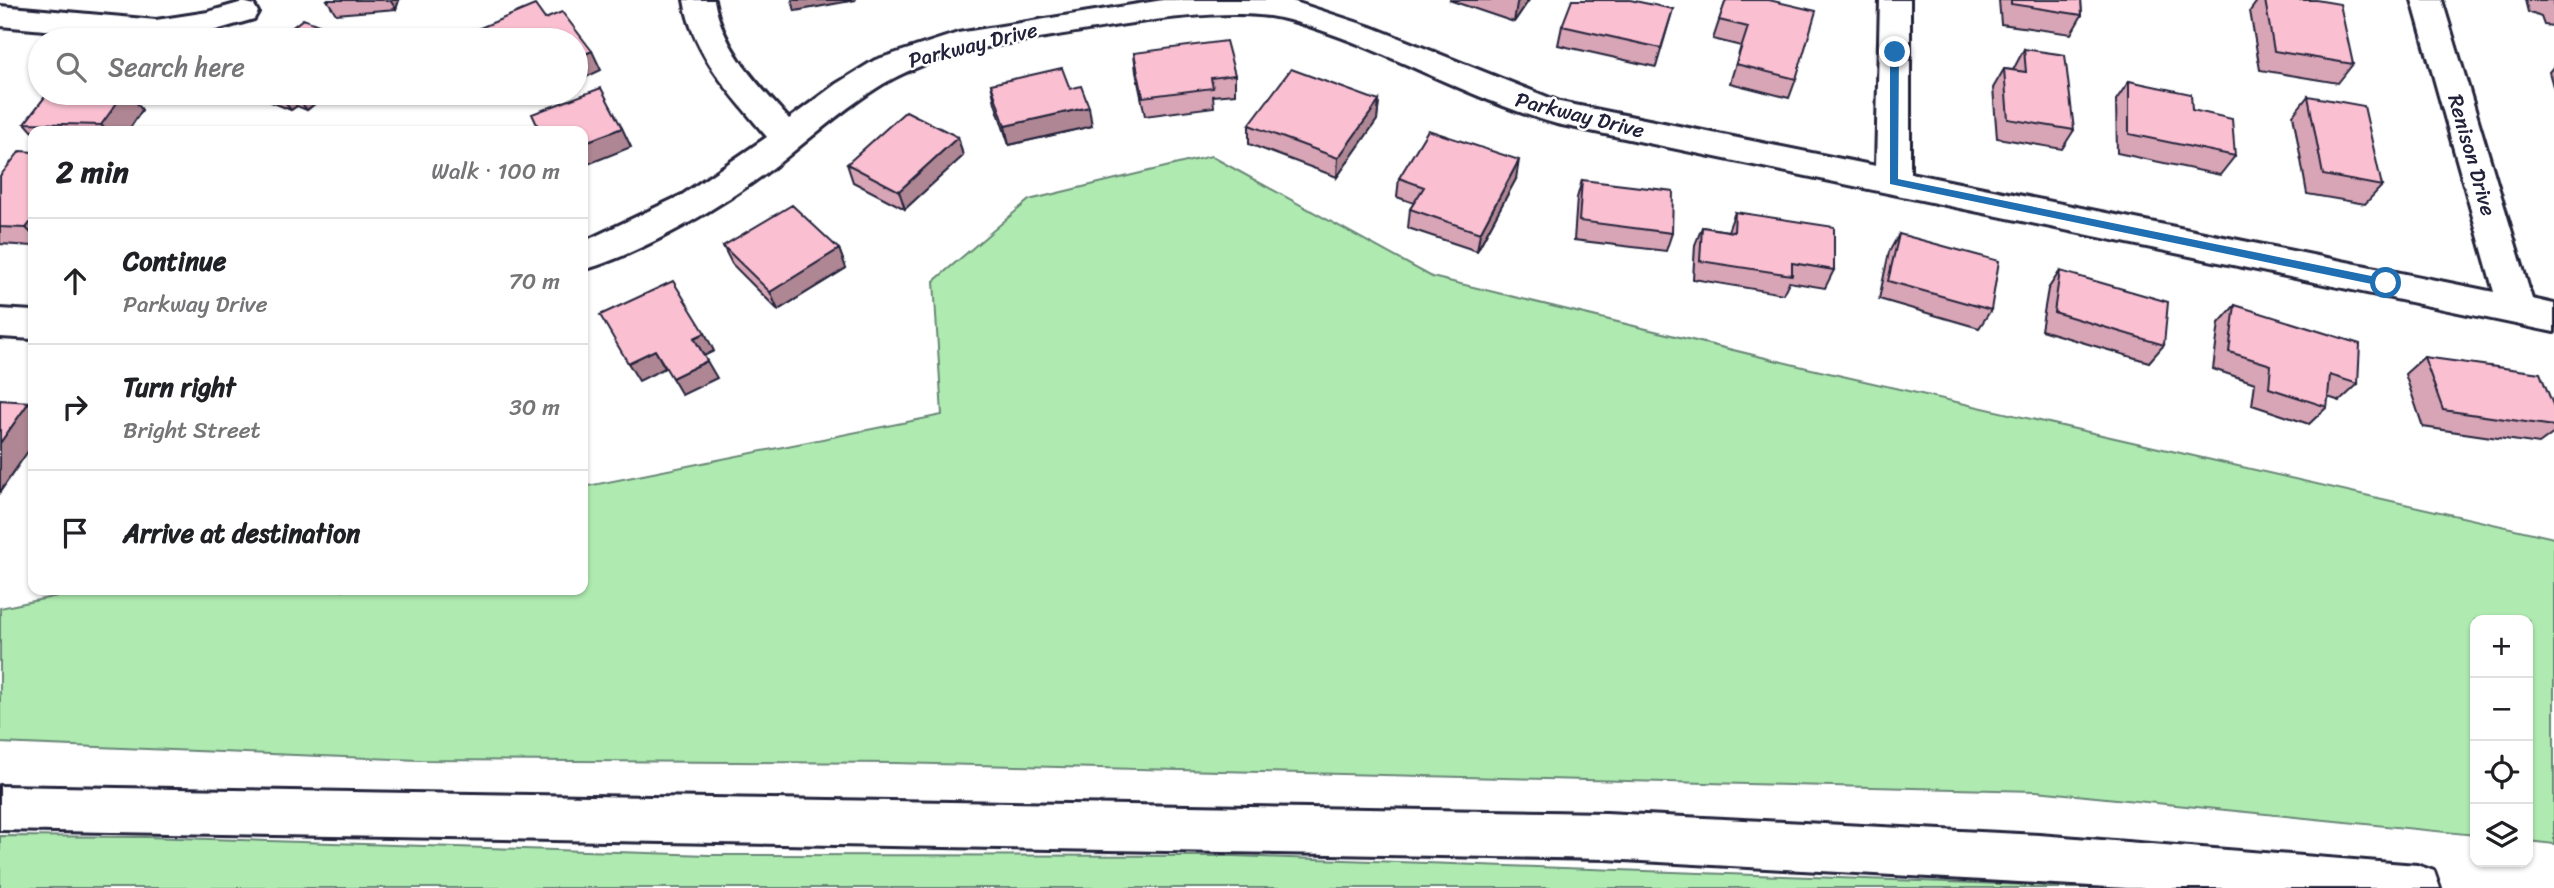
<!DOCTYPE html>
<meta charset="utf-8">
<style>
:root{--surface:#fff;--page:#f6f6f6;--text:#202124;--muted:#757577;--line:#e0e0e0}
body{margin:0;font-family:Sriracha,sans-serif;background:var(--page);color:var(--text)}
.controls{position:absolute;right:21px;bottom:21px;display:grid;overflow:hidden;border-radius:14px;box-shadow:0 2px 5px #0004}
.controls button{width:63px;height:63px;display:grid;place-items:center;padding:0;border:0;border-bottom:2px solid var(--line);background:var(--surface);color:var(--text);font:35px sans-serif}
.stop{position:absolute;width:21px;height:21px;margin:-16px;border:5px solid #1f6fb2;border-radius:50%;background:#fff}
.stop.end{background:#1f6fb2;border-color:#fff;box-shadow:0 2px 7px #0008}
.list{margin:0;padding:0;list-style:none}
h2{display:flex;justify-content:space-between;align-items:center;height:91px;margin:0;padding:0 28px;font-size:30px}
h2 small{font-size:23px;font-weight:400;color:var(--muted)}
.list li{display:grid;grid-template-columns:46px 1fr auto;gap:21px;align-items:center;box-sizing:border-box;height:126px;padding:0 28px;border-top:2px solid var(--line)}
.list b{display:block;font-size:26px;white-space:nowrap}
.list p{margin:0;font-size:23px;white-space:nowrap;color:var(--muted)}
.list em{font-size:23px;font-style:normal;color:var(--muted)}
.icon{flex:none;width:38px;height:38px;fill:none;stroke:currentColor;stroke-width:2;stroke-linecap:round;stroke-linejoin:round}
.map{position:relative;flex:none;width:2554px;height:888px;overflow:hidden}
.search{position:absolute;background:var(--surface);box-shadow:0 2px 5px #0004;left:28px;top:28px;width:560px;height:77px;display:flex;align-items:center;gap:18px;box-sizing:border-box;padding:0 24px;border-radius:38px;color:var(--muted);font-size:26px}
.panel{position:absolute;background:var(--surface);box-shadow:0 2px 5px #0004;left:28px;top:126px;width:560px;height:469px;border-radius:14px}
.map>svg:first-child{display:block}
</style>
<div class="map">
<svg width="2554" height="888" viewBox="0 0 2554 888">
<rect width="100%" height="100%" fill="#fff"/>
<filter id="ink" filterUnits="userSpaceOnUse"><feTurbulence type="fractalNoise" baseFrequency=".0143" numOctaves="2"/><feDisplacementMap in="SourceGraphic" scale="14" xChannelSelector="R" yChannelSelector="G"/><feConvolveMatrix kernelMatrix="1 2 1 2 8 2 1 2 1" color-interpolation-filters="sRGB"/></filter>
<g filter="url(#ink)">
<path fill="#afebb1" stroke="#688676" stroke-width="2" d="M1211,156L1432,277L1807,368L2554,538V844L2528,841V620H2475V835L2036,791L895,763L419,760L0,743V608L86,590H583V487L942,415L934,281L1029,200Z
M0,836L146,837L709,855L1234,856L2113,888H0Z"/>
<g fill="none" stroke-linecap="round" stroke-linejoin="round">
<defs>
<path id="street" d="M684,0H714C723,50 757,83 789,119L836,84L875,60L958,33L1163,0H1289L1374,28L1560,102L1876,166L1880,0H1910V173L2494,292L2412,0H2442L2532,299L2554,304V332L1557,124C1465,98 1382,46 1289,20C1230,3 1114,26 1052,36C1015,42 978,47 942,58C919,66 896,75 875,89C839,112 807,141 774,167C724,205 643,253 583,270V242L682,195L767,137C732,95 693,55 684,0Z
M243,2L254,5L258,12L254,19L209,32L156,40L0,26V6L156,20L208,12Z
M0,309L33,311V339L0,337Z"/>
<path id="highway" d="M0,786L1606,813L2039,835L2417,865L2434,871L2440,888H2127L1606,859L0,830Z"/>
</defs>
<use href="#street" stroke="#22223b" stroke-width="6"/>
<use href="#highway" stroke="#22223b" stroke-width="6"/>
<use href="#street" fill="#fff" fill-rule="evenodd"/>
<use href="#highway" fill="#fff" fill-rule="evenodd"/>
</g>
<path fill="#d7a5b5" stroke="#22223b" stroke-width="2" d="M327,0H399L396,9L336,14Z
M1449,0H1529L1514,22Z
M1726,0L1796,79L1789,98L1730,83L1741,46L1713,39Z
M1999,0H2081L2082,15L2071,34L2001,24Z
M2258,0H2316L2353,64L2338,83L2260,70L2250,11Z
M2525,0H2554V26L2544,25L2541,17L2528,12Z
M1673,9L1656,67L1558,45L1562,26Z
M2024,49L2074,130L2062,149L1997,138L1993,88L2004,69L2013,70Z
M1134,53L1235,75V94L1213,96L1214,107L1145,116L1136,72Z
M2554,66V90L2549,72Z
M2129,81L2192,110L2235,156L2220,175L2117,153L2116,100Z
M991,84L1070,89L1092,126L1009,145L995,103Z
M48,93H144L137,103L142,110L128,131L33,132L25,123Z
M249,93H328L307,110L297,106L291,110Z
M2308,96L2382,186L2365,204L2307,194L2293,115Z
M1379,101L1377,120L1337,177L1249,144V125Z
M958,137L963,156L905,209L853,182L847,164Z
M33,152V246L0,244V176Z
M1399,178L1516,179L1477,251L1408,228L1410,209L1414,203L1397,197Z
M1582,180L1672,233L1666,251L1574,240L1577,198Z
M1735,212L1834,270L1825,288L1789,282L1783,294L1693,279L1695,245L1702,227L1728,231Z
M1899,234L1991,310L1979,328L1879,299L1889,252Z
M723,246L839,249L846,268L778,310L732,264Z
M2060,271L2164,345L2149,362L2041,330L2048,289Z
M2235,305L2358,384L2340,401L2328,397L2327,407L2309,424L2252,405L2255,383L2213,369L2219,323Z
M2424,357L2554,407V433L2539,444L2423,427L2405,374Z"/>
<path fill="#af8693" stroke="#22223b" stroke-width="2" d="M390,0H399L396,9Z
M792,0H856L795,11Z
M1519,0H1529L1514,22L1517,3Z
M592,51L601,70L576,82V58Z
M117,93H144L137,103L142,110L128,131H107L101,125Z
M278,93H287L297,106L291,110Z
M294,93H328L307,110Z
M525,93H550L530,102Z
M1379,101L1377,120L1337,177L1338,158Z
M1089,107L1092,126L1009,145L1005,126Z
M622,128L631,147L583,166V143Z
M958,137L963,156L905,209L899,191Z
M1519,160L1516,179L1477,251L1480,233Z
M33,219V235L26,228Z
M839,249L846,268L778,310L770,292Z
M705,333L714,351L704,356L694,338Z
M655,350L665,368L639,381L628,363Z
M707,361L717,378L682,395L672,378Z
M29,402L33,406V444L0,492V443Z"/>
<path fill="#fac0d2" stroke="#22223b" stroke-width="2" d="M1572,0H1630L1673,9L1661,48L1562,26Z
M1726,0H1769L1816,11L1796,79L1736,64L1748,27L1719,20Z
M2011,0H2081L2082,15L2011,4Z
M2265,0H2316L2340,4L2353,64L2274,51Z
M535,5L545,19L562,12L592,51L576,58V40H489L480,28Z
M303,19L347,36L341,40H276Z
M1226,41L1235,75L1211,78L1213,88L1143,97L1134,53Z
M2024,49L2065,55L2074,130L2008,119L2004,69L2026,72Z
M1062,68L1070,89L1081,86L1089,107L1005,126L991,84Z
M1291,69L1379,101L1338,158L1249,125Z
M2129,81L2191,94L2192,110L2232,119L2235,156L2129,134Z
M601,88L622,128L583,143V131H540L532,114Z
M48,93H124L101,125L25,123Z
M2308,96L2364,106L2382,186L2323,175Z
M906,111L958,137L899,191L847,164Z
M1428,130L1519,160L1480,233L1410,209L1424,187L1399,178Z
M20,151L33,152V219L26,228L0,227V176Z
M1582,180L1673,191L1672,233L1579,221Z
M792,205L839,249L770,292L723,246Z
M1735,212L1834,227V270L1792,263V275L1700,261L1702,227L1734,232Z
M1899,234L1999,261L1991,310L1888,281Z
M2060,271L2168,302L2164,345L2054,312Z
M673,281L705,333L694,338L707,361L672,378L655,350L628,363L600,315Z
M2235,305L2360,344L2358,384L2330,375L2327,407L2269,388L2271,365L2229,352Z
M2424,357L2540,373L2554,407V426L2443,410Z
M0,400L29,402L0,443Z"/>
</g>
<path fill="#1f6fb2" d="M1895,49L1899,52L1898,179L2386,279L2392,283L2386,287L1890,184V52Z"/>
<g text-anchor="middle" stroke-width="5" stroke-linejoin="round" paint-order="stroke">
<g font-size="21" fill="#22223b" stroke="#fff">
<text transform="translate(973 45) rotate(-14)" y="7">Parkway Drive</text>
<text transform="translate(1580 115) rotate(14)" y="7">Parkway Drive</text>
<text transform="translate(2472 155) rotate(74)" y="7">Renison Drive</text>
</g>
</g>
</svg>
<div class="controls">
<button>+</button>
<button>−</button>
<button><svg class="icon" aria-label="locate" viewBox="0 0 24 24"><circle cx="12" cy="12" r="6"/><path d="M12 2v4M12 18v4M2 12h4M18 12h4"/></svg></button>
<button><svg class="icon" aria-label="layers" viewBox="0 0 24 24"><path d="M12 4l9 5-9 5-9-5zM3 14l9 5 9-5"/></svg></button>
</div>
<div class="stop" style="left:2386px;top:283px"></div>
<div class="stop end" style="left:1895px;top:52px"></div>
<div class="search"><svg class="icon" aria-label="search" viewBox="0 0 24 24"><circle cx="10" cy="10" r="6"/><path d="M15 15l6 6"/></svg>Search here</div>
<section class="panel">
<h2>2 min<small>Walk · 100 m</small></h2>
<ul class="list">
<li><svg class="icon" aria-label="ahead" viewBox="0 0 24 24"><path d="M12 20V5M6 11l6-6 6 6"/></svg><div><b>Continue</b><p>Parkway Drive</p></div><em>70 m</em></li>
<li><svg class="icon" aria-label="right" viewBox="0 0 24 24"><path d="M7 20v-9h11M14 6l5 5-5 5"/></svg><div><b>Turn right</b><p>Bright Street</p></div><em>30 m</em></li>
<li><svg class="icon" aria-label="arrive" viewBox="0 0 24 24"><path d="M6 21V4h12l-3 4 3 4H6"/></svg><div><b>Arrive at destination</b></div></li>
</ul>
</section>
</div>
